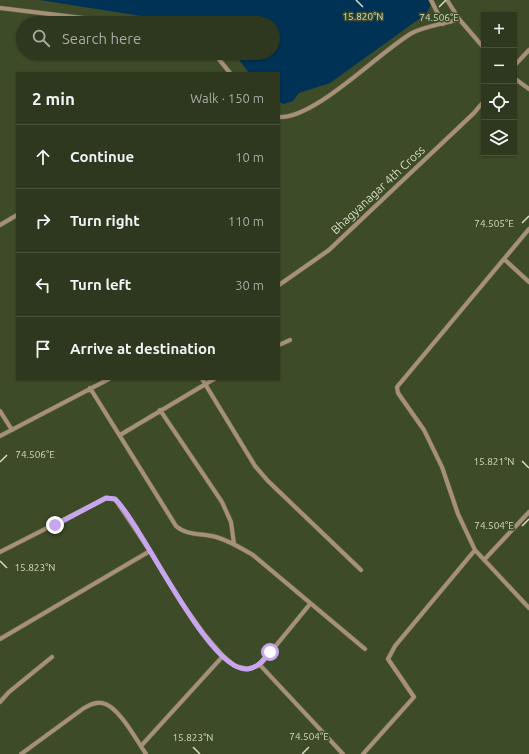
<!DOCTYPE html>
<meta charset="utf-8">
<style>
:root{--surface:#2e381e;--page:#363f27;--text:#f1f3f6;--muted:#a7aca4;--line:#49523c}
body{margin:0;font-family:Ubuntu,sans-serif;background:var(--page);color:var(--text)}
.controls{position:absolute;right:12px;top:12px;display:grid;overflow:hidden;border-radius:0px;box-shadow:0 1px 3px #0004}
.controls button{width:36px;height:36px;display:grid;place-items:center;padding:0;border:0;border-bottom:1px solid var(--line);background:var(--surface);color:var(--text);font:20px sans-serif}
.stop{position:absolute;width:12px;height:12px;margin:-9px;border:3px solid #c8a5ef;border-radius:50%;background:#fff}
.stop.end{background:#c8a5ef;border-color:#fff;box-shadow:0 1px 4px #0008}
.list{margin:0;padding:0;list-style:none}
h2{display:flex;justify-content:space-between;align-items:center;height:52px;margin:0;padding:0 16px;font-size:17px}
h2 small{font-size:13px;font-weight:400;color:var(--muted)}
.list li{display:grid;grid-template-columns:26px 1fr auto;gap:12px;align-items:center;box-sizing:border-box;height:64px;padding:0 16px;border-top:1px solid var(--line)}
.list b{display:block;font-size:15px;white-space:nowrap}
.list em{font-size:13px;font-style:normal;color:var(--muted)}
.icon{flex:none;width:22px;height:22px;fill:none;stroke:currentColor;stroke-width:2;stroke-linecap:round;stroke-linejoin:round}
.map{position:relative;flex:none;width:529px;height:754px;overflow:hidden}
.search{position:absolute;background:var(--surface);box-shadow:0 1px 3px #0004;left:16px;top:16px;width:264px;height:44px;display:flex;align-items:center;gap:10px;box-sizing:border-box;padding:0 14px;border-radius:22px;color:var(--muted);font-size:15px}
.panel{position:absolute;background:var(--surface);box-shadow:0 1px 3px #0004;left:16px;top:72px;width:264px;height:308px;border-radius:0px}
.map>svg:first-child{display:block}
</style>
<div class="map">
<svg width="529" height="754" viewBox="0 0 529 754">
<rect width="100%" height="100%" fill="#3e4b28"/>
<path fill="#003255" d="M40,0H428L431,5L426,14L330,83L299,93L293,101L284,104L279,102V73H249L234,53H273V23H185Z"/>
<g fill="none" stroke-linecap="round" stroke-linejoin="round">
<defs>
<path id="street" d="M431,0L443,24
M447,0L459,19L484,48
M0,8L124,23
M214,53L230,73
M514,66L529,50
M514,78L529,89
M279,117C315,119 379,52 412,33C425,26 444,24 459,19
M0,225L17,215
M529,229L397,387L398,393L424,430L442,467L458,514L475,550L529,608
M504,259L529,282
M279,285L329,250L474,113L484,101
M279,345L290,340
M202,379L255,466L268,481L361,570
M90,388L176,526C187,536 202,533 216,537C230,541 241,548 253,555L365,649
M160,410L222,502L231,522L234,544
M0,411L12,430
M120,435L214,379
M0,436L109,379
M0,552L106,498L115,499L150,551L181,602L204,634L223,656L235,666L248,669L260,665L310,604
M484,560L529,512
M0,639L150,551
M260,665L343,754
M0,702L9,692L52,657
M141,746L223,656
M21,754L84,708C90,705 95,702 102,703C118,705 137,741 146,754
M363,754L414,697L388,659L395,646L475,550"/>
</defs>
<use href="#street" stroke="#5c6848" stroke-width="5"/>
<use href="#street" stroke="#a88f78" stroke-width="4"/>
</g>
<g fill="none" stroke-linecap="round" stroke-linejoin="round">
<path stroke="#c8a5ef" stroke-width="5" d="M55,525L106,498L115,499C143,526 209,674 248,669C259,667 263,660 270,652"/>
</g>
<path fill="none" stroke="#d3dbc7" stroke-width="1.5" d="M356,0L363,7M439,7L446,0M522,223L529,216M522,461L529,468M0,462L7,455M522,526L529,519M0,561L7,568M193,747L200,754M302,754L309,747"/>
<g text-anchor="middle" stroke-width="3" stroke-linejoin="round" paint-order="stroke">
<g font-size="12" fill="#d3dbc7" stroke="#3e4b28">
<text transform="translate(378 190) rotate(-43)" y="4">Bhagyanagar 4th Cross</text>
</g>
</g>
<g font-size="10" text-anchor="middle" fill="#d3dbc7" stroke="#3e4b28" stroke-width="3" stroke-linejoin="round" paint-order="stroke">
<text x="363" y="20">15.820°N</text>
<text x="439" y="21">74.506°E</text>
<text x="494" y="227">74.505°E</text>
<text x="35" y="458">74.506°E</text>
<text x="494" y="465">15.821°N</text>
<text x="494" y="529">74.504°E</text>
<text x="35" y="571">15.823°N</text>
<text x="309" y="740">74.504°E</text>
<text x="193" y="741">15.823°N</text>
</g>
</svg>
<div class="controls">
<button>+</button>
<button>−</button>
<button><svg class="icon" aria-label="locate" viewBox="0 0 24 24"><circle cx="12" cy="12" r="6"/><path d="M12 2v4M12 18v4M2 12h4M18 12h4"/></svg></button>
<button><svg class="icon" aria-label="layers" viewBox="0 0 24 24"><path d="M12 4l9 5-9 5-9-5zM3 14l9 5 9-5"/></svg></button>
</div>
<div class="stop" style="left:270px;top:652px"></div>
<div class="stop end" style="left:55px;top:525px"></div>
<div class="search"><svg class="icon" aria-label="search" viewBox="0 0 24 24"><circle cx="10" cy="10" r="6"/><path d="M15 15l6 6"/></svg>Search here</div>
<section class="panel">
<h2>2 min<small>Walk · 150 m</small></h2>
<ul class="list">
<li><svg class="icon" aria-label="ahead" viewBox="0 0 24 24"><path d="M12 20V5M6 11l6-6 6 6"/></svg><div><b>Continue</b></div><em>10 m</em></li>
<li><svg class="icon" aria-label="right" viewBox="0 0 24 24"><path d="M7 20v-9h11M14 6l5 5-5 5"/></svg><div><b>Turn right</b></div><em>110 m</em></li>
<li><svg class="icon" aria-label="left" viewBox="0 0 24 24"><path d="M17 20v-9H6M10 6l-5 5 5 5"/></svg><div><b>Turn left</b></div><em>30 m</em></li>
<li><svg class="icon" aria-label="arrive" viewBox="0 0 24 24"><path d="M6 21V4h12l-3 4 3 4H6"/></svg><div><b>Arrive at destination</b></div></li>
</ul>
</section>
</div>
